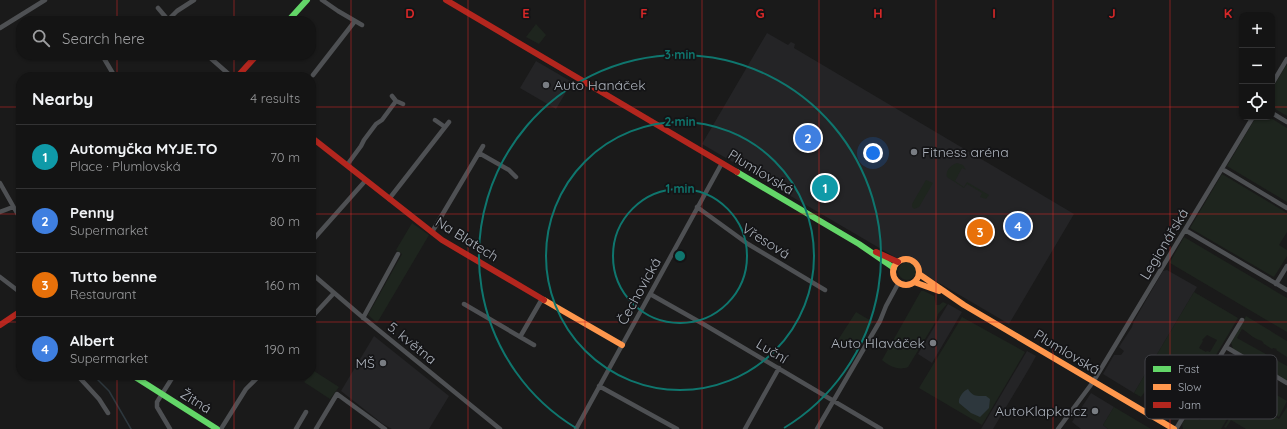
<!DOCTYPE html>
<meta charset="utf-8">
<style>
:root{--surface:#141414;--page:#1d1d1d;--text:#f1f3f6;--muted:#9d9ea0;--line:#333334;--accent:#ea580c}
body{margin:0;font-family:Quicksand,sans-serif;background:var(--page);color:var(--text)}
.controls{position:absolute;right:12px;top:12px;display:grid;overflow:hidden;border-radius:8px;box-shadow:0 1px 3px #0004}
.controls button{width:36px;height:36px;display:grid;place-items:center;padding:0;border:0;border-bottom:1px solid var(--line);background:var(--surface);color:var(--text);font:20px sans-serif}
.you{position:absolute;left:873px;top:153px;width:14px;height:14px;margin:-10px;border:3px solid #fff;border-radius:50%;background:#1a73e8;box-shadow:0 0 0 6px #1a73e833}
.badge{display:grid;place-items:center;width:26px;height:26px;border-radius:50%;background:var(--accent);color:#fff;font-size:13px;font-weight:700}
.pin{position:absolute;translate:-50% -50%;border:2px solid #fff;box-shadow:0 1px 4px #0006}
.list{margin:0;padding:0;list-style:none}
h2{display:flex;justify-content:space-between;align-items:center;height:52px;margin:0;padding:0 16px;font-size:17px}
h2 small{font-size:13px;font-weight:400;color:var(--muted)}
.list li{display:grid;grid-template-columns:26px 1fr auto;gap:12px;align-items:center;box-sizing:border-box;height:64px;padding:0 16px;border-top:1px solid var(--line)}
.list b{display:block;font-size:15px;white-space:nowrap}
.list p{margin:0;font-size:13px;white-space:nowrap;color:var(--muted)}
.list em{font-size:13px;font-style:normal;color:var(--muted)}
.icon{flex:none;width:22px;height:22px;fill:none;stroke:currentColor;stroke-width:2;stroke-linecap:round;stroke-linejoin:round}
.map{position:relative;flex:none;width:1287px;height:429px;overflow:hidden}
.search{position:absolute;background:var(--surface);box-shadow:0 1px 3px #0004;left:16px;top:16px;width:300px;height:44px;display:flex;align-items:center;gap:10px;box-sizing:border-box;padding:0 14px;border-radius:16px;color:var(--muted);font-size:15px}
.panel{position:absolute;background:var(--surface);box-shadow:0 1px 3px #0004;left:16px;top:72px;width:300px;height:308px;border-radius:16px}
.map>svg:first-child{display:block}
</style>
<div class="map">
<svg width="1287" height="429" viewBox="0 0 1287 429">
<rect width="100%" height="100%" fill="#1a1a1a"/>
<path fill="#242426" d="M767,33L788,45L791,42L795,44L794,48L1074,214L1009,324L702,144Z
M536,61L572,82L556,109L520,88Z
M1167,270L1197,287L1134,393L1103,374L1114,355H1121L1124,351L1119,347L1132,327L1134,321L1163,271Z
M948,304L962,312L932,363L918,354Z
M374,336L449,396L429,429H392L383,424L341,391Z
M1027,351L1036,356L1030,367L993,429H981Z
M1091,393L1114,407L1103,425L1108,429H1081L1072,422Z"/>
<path fill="#1e251e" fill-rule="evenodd" d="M536,24L546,35L539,44L526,37Z
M1287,64V116L1272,107V89Z
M1256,117H1269L1287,128V202L1227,166Z
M957,163L963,165L966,170L962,168L955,181L964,187L967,182L989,195L986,199L980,197L982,193L967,184L964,188L947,177C945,171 951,165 957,163Z
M1222,174L1287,213V232L1279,245L1287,250V256L1274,277L1272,276L1190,228Z
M926,180L933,183L919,207L914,209L912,207V204Z
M412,223L429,235L377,323L368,315L402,254L396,250Z
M1184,237L1287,298V332L1170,263V262Z
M898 271a9 9 0 1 1 18 0a9 9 0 1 1-18 0Z
M921,291H924L934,296L936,305H939L943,302L947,304L938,314L936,321L908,367C899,371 889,366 882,360Z
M1194,292L1238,318L1197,387L1195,385L1201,375L1194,371L1189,382L1187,381L1181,392L1191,397L1178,418L1172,415L1177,412L1178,407L1165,401L1164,402L1161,400L1162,398L1146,390L1141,397L1134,393ZM1207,335L1217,340L1210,352L1207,351L1206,352L1199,348L1203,341L1202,340Z
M856,312L873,322L856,351L838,340Z
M1246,316L1287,341V357L1276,350L1277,349L1273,348L1272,349L1264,344L1262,341C1254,339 1250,334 1242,329L1237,338L1287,366V381L1233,349L1231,342Z
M962,317L1025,352L982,425L919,388Z
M1222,363L1287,401L1279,417L1243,396L1244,394L1214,376Z
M314,371L339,387L330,399L304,382L311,375Z
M1222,382L1242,394L1221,429H1183L1182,424L1189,413L1200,420Z
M1242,397L1253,403L1249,409L1253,411L1257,406L1279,419L1287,407V429H1246L1231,420L1226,428L1224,427Z
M1114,407L1151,429H1108L1103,425Z"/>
<path fill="#2d373d" d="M968,389C973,397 977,396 986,396L990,399L989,408L980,417L971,413L959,403C958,398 963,391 968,389Z"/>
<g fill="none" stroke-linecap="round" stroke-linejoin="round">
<path stroke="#2d373d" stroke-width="1.5" d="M93,375L109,391L131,429"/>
<path stroke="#4e5053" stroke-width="4.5" d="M322,0L338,11L362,25
M158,8L169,21
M168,20L177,11L194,0
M0,28L45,0
M102,55L115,77
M207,55L232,77
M313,75L355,21
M1272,84L1287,59
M392,96L396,101
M1272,113L1287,122
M435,120L445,127
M479,153L509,170L516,177
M347,165L361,146L364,140L376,124L382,120L396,101L403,104
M1222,169L1287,208
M0,183L21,220
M389,199L449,122
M697,207L748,244L825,290
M0,212L13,207
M1185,230L1287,290
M432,232L483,146
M311,242L366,180
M311,273L360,315L500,429
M0,277L21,293
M1276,284L1287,266
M650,294L705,325L881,429
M464,304L534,345
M311,318L334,293
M363,318L398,254
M520,337L542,299
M1226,347L1287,383
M77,375L99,399L108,413
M599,386L677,429
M170,429L157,407V402L174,375
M221,429L246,389L260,375
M296,429L306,412
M316,429L337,394L385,429
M576,429L722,163
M745,429L779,368
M817,429L880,321L886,306L899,282
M1058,429L1093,382L1253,117
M1176,429L1242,320"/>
<path stroke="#63d668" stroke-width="6" d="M288,21L307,0
M737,172L859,244L894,268
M132,375L217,429"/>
<path stroke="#ff974d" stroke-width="6" d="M893 272a13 13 0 1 1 26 0a13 13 0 1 1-26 0Z
M919,274L964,305L1174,429
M914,282L939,291
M544,300L622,345"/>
<path stroke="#b3261e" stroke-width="6" d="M446,0L737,172
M237,77L257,55
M311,137L442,240L544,300
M876,252L898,262
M0,325L21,311"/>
</g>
<path fill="none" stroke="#d62828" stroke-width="1" stroke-opacity="0.55" d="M117,0V21M234,0V21M351,0V429M468,0V429M585,0V429M702,0V429M819,0V429M936,0V429M1053,0V429M1170,0V429M117,55V77M234,55V77M0,107H21M311,107H1242M1272,107H1287M0,214H21M311,214H1287M0,322H21M311,322H1287M117,375V429M234,375V429"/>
<g fill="none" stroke="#0f766e" stroke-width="2">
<circle cx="680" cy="256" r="67"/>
<circle cx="680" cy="256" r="134"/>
<path d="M576 428A201 201 0 1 1 784 428"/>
</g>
<g fill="#797d83" stroke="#141416" stroke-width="1.5">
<circle cx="546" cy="85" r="4"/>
<circle cx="914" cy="152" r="4"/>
<circle cx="933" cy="343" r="4"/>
<circle cx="383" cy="363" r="4"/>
<circle cx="1095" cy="411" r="4"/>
</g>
<g text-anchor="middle" stroke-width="3.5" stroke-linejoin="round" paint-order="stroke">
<g font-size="14" fill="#acb2bb" stroke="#141416" text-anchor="end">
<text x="554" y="90" text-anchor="start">Auto Hanáček</text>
<text x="922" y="157" text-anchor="start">Fitness aréna</text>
<text x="925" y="348">Auto Hlaváček</text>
<text x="375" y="368">MŠ</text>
<text x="1087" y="416">AutoKlapka.cz</text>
</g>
<g font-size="14" fill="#acb2bb" stroke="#141416">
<text transform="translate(761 172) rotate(31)" y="5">Plumlovská</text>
<text transform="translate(467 239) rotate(32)" y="5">Na Blatech</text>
<text transform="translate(766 241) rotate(32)" y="5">Vřesová</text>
<text transform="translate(1164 244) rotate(-59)" y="5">Legionářská</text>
<text transform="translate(639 291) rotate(-61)" y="5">Čechovická</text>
<text transform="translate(412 343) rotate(39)" y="5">5. května</text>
<text transform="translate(772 351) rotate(31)" y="5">Luční</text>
<text transform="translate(1067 352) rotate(31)" y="5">Plumlovská</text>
<text transform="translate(196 401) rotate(32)" y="5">Žitná</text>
</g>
</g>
<rect x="1145" y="355" width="132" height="64" rx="6" fill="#141416" stroke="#424348" stroke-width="1"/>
<rect x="1153" y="366" width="18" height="6" fill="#63d668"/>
<rect x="1153" y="384" width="18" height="6" fill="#ff974d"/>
<rect x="1153" y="402" width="18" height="6" fill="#b3261e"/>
<g font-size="11" fill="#acb2bb">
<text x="1178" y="373">Fast</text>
<text x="1178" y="391">Slow</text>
<text x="1178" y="409">Jam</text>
</g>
<g font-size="13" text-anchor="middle" font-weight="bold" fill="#d62828" stroke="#141416" stroke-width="3.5" stroke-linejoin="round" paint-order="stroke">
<text x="410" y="18">D</text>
<text x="526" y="18">E</text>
<text x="644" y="18">F</text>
<text x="760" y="18">G</text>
<text x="878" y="18">H</text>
<text x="994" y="18">I</text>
<text x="1112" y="18">J</text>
<text x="1228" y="18">K</text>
</g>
<circle cx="680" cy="256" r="6" fill="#0f766e" stroke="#141416" stroke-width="2"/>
<g font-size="12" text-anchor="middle" font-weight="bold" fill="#0f766e" stroke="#141416" stroke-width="3.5" stroke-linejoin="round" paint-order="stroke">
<text x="680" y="59">3 min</text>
<text x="680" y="126">2 min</text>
<text x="680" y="193">1 min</text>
</g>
</svg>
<div class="controls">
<button>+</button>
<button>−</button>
<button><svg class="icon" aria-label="locate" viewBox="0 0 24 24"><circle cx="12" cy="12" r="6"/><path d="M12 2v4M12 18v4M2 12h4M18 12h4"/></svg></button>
</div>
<div class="you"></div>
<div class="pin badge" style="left:825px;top:188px;background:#0f9aa8">1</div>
<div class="pin badge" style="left:808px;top:138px;background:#3f7fe0">2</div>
<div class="pin badge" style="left:980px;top:232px;background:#e8710a">3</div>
<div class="pin badge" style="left:1018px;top:226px;background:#3f7fe0">4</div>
<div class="search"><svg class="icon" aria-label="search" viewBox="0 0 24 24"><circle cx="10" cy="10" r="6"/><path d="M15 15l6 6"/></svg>Search here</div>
<section class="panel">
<h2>Nearby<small>4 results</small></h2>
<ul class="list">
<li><span class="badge" style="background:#0f9aa8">1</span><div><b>Automyčka MYJE.TO</b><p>Place · Plumlovská</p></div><em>70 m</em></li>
<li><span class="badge" style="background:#3f7fe0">2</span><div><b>Penny</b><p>Supermarket</p></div><em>80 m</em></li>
<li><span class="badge" style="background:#e8710a">3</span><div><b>Tutto benne</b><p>Restaurant</p></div><em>160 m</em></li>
<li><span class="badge" style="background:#3f7fe0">4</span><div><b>Albert</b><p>Supermarket</p></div><em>190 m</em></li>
</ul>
</section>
</div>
